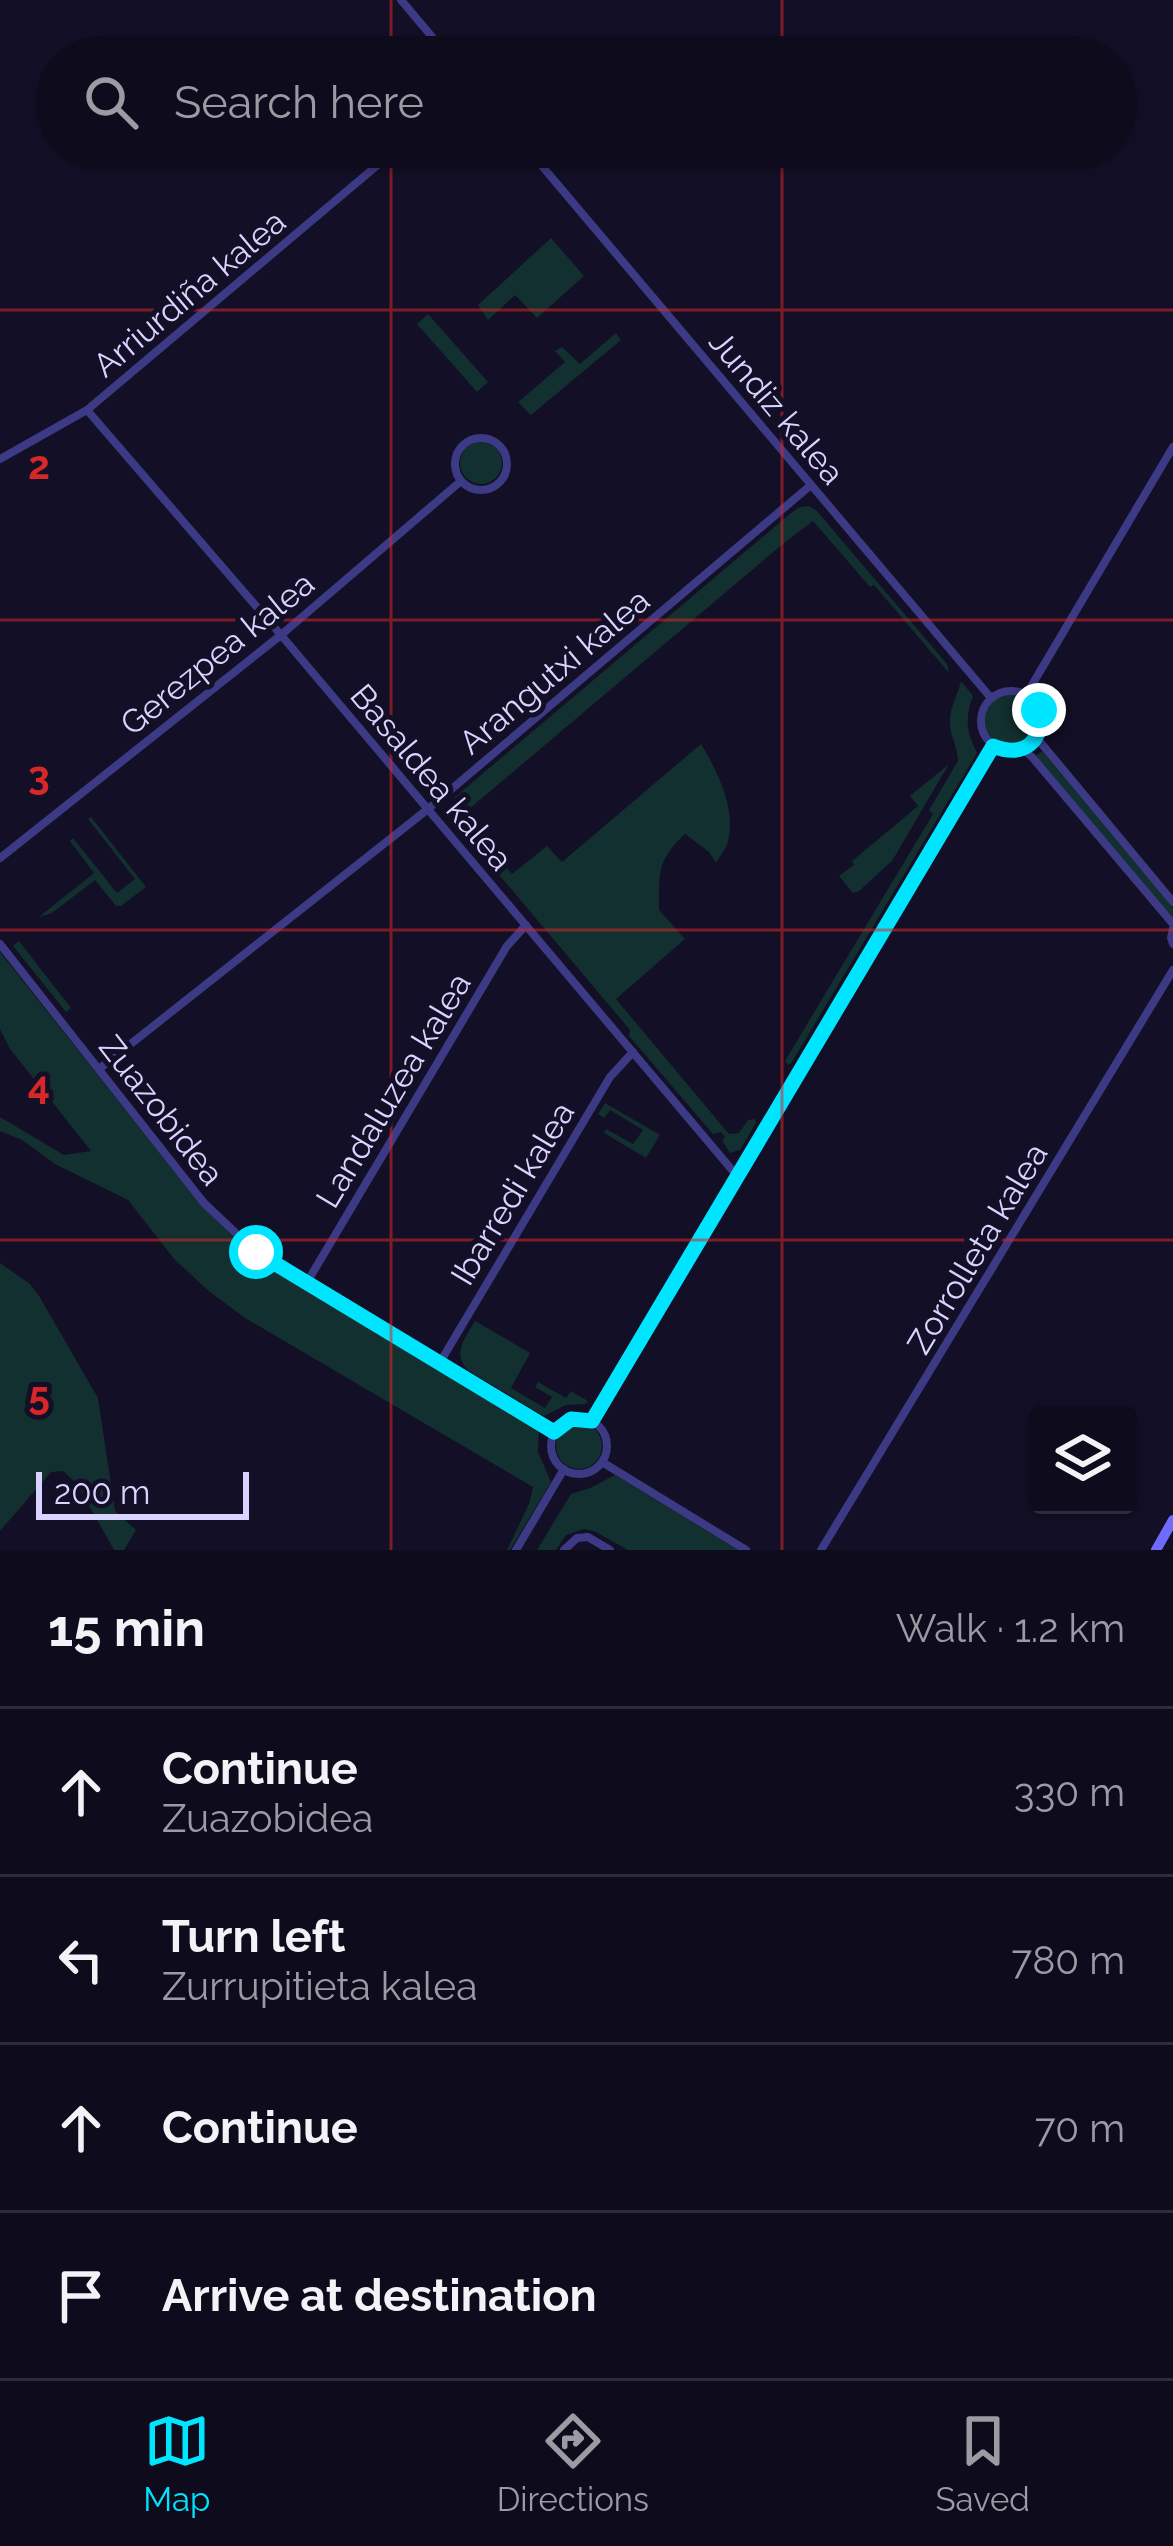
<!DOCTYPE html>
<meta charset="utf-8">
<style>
:root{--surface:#0e0b1c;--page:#171425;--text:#f1f3f6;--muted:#9b9ba3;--line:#2e2b3b;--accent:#00e5ff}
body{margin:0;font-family:Raleway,sans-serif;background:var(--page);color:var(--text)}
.controls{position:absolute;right:36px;bottom:36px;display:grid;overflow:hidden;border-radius:12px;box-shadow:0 3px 9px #0004}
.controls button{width:108px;height:108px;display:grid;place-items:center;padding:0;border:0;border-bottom:3px solid var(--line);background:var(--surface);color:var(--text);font:60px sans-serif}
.scale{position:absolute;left:36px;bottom:30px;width:213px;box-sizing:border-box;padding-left:12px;border:6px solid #d9d4ff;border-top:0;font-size:33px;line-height:42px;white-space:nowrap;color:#d9d4ff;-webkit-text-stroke:9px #130f26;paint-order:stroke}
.stop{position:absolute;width:36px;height:36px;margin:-27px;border:9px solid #00e5ff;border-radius:50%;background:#fff}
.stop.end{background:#00e5ff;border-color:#fff;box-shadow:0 3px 12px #0008}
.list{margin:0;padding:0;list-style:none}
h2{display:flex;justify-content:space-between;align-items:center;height:156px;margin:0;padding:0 48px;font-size:51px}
h2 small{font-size:39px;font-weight:400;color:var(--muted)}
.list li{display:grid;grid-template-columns:78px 1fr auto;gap:36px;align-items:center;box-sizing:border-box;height:168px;padding:0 48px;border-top:3px solid var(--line)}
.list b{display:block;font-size:45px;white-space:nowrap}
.list p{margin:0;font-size:39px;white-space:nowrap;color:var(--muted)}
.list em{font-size:39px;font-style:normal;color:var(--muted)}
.icon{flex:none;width:66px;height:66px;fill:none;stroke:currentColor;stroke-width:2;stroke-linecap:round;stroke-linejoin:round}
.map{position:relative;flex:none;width:1173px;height:1550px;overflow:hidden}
.search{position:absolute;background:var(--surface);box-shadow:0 3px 9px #0004;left:36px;right:36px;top:36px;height:132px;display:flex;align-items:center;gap:30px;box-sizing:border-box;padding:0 42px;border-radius:66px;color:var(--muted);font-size:45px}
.sheet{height:828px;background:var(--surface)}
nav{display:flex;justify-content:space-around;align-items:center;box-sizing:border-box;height:168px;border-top:3px solid var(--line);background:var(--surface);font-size:33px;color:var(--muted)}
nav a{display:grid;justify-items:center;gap:6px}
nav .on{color:var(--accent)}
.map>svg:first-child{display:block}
</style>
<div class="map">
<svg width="1173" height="1550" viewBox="0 0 1173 1550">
<rect width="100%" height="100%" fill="#130f26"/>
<path fill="#12302f" d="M551,238L584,276L537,318L515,295L488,320L478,305Z
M428,314L488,382L477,392L417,324Z
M616,333L621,340L531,415L518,402L565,362L555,351L562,347L580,364Z
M460 463a21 21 0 1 1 42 0a21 21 0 1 1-42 0Z
M809,506L816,510L947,664L949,673L874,585L870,587L813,521L784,543L462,815L512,874L547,846L562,862L701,744C718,772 739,814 726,847C726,848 716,862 716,863L709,852L685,834C657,860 659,873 659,910L685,939L616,999L729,1134L739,1133L748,1120L755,1119L756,1123L740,1150L730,1153L722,1140L725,1137L721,1132L713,1134L629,1036L630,1030L458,826C451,817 448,808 455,797L791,513L800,507Z
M961,681L973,696C965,718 966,731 977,753L792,1062L788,1065L785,1061L933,814L929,810L958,761C958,747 949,735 950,720C950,706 959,692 961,681Z
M985 721a26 26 0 1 1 52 0a26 26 0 1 1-52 0Z
M1042,751L1173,908V918L1036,756Z
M949,764L892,861L859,891L853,893L839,876L854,865L852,861L918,806L910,796Z
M91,817L146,887L121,906H116L95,880L52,913L39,917L94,873L70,841L73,838L117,893L135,879L88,819Z
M19,941L71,1008L66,1012L13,946Z
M0,952L200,1204L247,1250L293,1281L539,1429L538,1452L551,1482L510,1550H507L529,1504L533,1487L245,1318L210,1292L175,1260L128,1200L55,1164L22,1140L0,1131V1117L64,1155L91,1151L10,1049L0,1029Z
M605,1103L660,1135L646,1158L604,1133L606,1129L633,1144L643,1130L610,1110L604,1118L598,1114Z
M0,1263L30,1284L39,1296L98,1398L115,1511L136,1530L124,1550H114L77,1484L63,1471L51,1472L0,1531Z
M475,1321L530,1353L511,1388L545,1408L552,1397L535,1387L538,1382L566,1398L571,1391L588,1401L585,1404L566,1405L544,1416L469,1371C451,1354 465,1338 475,1321Z
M556 1446a23 23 0 1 1 46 0a23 23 0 1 1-46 0Z
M615,1475L738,1550H628L594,1531L584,1529L566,1535L556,1550H537L571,1494L590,1488Z"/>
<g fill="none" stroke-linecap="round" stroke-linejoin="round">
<path stroke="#3d3a85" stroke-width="8" d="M401,0L449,57
M526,147L991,698
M87,410L281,635L738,1177
M455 464a26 26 0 1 1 52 0a26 26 0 1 1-52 0Z
M0,459L87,410L399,147
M981 721a30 30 0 1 1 60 0a30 30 0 1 1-60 0Z
M1026,695L1173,447
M1036,737L1173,902
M1022,749L1032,757L1173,924
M0,858L281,635L461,481
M1173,928L1171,938L1173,944
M0,944L204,1203L256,1252L554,1433
M99,1069L428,809L811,485
M306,1284L507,946L526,925
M439,1364L610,1077L633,1052
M551 1446a28 28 0 1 1 56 0a28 28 0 1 1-56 0Z
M592,1421L993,746
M602,1462L746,1550
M516,1550L564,1469
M564,1550L577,1538L588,1537L610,1550
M821,1550L1173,970"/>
<path stroke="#6f6bff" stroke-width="10" d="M1156,1550L1173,1520"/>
</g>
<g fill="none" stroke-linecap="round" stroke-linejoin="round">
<path stroke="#00e5ff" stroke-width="15" d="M256,1252L554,1432L571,1419L592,1421L993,746C1023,758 1044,743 1039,710"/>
</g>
<path fill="none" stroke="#d62828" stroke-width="3" stroke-opacity="0.55" d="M391,0V57M782,0V57M391,147V1550M782,147V1550M0,310H1173M0,620H1173M0,930H1173M0,1240H1173"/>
<g text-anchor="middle" stroke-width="10" stroke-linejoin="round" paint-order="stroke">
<g font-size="33" fill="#d9d4ff" stroke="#130f26">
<text transform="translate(189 293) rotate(-40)" y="12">Arriurdiña kalea</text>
<text transform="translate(777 407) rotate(50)" y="12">Jundiz kalea</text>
<text transform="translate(217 653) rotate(-39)" y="12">Gerezpea kalea</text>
<text transform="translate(554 671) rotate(-40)" y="12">Arangutxi kalea</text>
<text transform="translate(432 777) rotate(50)" y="12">Basaldea kalea</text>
<text transform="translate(393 1090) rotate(-59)" y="12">Landaluzea kalea</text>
<text transform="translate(162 1110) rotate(52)" y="12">Zuazobidea</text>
<text transform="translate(512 1193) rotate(-59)" y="12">Ibarredi kalea</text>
<text transform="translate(977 1248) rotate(-59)" y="12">Zorrolleta kalea</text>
</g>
</g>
<g font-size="39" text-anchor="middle" font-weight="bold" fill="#d62828" stroke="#130f26" stroke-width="10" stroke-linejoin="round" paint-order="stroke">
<text x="39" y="479">2</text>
<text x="39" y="789">3</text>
<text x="39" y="1099">4</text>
<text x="39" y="1409">5</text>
</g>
</svg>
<div class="controls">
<button><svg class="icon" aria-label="layers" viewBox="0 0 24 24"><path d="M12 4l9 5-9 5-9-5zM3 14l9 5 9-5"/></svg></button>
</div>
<div class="scale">200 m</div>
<div class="stop" style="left:256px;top:1252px"></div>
<div class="stop end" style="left:1039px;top:710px"></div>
<div class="search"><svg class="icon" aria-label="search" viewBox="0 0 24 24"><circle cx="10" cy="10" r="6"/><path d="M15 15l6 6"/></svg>Search here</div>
</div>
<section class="sheet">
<h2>15 min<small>Walk · 1.2 km</small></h2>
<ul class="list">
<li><svg class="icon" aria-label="ahead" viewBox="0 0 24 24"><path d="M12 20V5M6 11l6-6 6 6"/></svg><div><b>Continue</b><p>Zuazobidea</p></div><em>330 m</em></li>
<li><svg class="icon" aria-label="left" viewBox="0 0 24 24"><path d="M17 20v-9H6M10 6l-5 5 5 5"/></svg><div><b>Turn left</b><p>Zurrupitieta kalea</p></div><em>780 m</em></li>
<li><svg class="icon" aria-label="ahead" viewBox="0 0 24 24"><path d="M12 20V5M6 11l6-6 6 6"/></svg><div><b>Continue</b></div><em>70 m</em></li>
<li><svg class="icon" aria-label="arrive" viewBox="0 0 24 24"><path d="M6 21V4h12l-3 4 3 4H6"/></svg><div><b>Arrive at destination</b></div></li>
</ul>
</section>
<nav>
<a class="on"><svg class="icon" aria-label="map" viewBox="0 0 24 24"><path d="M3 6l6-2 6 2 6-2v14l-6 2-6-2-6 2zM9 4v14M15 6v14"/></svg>Map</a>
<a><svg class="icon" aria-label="directions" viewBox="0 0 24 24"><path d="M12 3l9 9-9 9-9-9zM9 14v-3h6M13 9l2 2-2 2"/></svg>Directions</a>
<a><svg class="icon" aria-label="saved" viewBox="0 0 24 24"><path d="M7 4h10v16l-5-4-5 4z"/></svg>Saved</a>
</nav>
